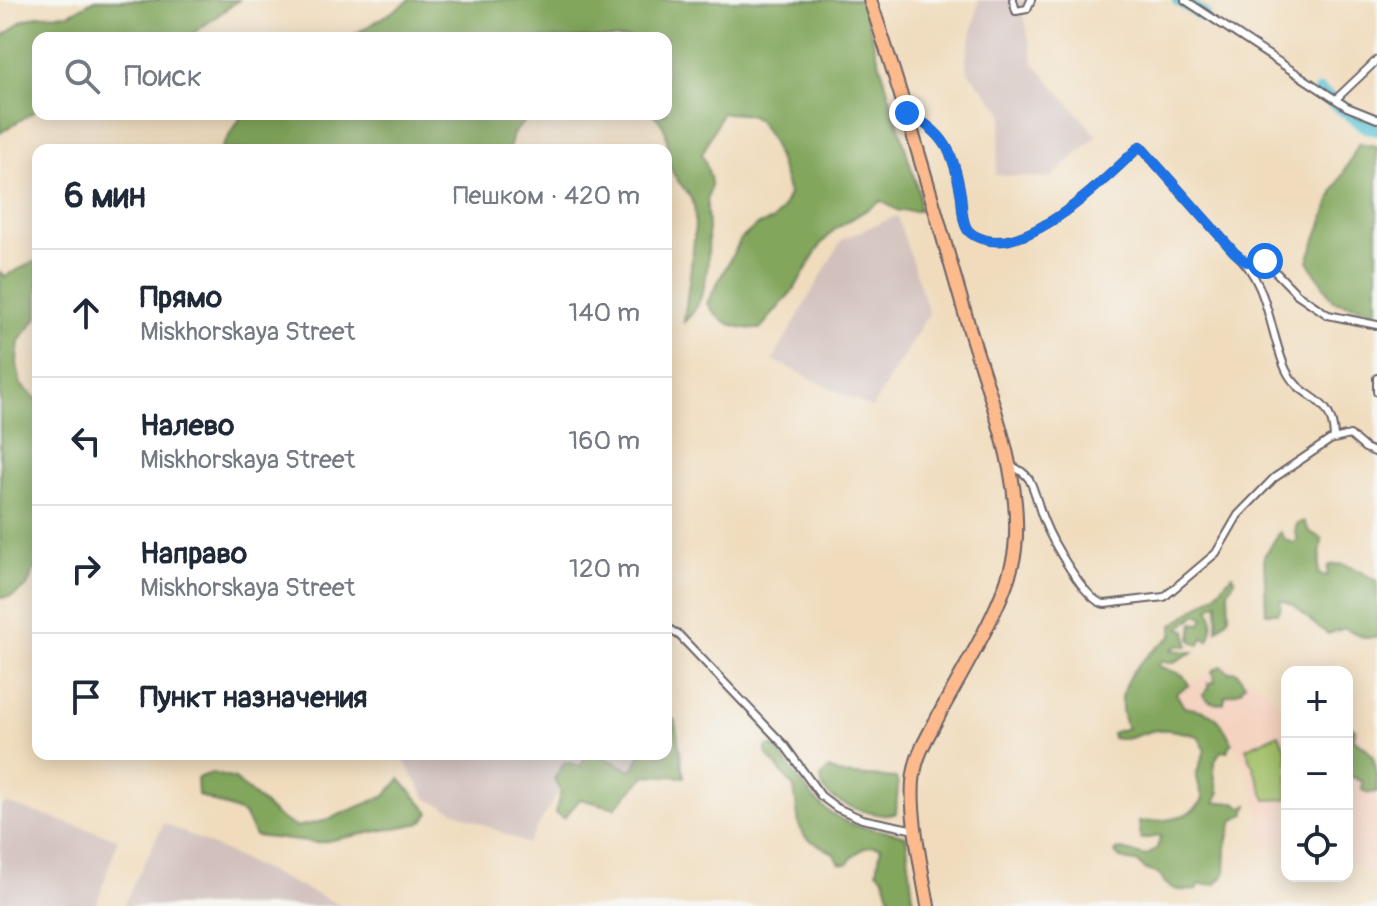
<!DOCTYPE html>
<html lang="ru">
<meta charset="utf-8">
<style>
:root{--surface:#fff;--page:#f2f2f3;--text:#1f2937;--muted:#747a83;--line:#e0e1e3}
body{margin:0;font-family:Pangolin,sans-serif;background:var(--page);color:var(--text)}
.controls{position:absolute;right:24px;bottom:24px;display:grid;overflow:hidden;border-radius:16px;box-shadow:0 4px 20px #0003}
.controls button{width:72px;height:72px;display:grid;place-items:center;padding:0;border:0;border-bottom:2px solid var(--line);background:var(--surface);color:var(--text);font:40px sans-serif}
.stop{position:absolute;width:24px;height:24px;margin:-18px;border:6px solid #1a73e8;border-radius:50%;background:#fff}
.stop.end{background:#1a73e8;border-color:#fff;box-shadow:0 2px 8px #0008}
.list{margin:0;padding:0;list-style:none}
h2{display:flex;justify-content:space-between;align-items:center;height:104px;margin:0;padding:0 32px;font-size:34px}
h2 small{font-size:26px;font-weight:400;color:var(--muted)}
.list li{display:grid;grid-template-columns:52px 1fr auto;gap:24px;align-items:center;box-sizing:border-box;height:128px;padding:0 32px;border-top:2px solid var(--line)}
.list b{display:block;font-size:30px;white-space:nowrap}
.list p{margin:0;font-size:26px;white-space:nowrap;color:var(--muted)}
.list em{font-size:26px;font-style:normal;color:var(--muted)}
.icon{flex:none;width:44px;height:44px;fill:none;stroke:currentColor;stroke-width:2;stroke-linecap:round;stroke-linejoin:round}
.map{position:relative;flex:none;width:1377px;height:906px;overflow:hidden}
.search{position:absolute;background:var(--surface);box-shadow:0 4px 20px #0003;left:32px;top:32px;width:640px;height:88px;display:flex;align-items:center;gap:20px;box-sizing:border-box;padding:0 28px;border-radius:16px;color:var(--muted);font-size:30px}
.panel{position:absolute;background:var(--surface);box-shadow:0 4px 20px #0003;left:32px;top:144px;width:640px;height:616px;border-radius:16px}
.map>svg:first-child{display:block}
</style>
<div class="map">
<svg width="1377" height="906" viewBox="0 0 1377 906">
<rect width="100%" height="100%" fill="#f6f6f2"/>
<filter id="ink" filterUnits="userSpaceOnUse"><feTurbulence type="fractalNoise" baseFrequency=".0125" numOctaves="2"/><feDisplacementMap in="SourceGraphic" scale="16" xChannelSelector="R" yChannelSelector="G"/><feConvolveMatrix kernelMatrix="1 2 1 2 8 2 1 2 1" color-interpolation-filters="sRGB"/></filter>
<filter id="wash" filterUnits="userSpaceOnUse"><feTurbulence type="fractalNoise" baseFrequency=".006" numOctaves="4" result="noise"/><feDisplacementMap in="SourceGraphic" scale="32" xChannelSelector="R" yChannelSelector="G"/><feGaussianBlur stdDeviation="1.8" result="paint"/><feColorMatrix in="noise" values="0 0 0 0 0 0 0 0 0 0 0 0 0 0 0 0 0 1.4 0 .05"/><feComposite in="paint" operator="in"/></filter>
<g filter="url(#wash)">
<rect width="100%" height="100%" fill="#f0dcbd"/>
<path fill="#f5d3c1" d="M1227,662L1241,677L1268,689L1283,711L1287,712V851L1283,845L1263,848L1259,836L1260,816L1250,779L1223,722L1209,710L1184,707L1176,693Z
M1347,723L1360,731L1377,763V875L1347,862Z"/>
<path fill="#d1c0bc" d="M979,0H1025L1023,12L1034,63L1097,136L1050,178L995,175L1003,112L968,72L966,59Z
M897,216L929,313L872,408L773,360L842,239Z
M400,754H586L581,765L564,761L553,778L559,790L527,844L427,799Z
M601,754H640L635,766L629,770Z
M6,803L118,839L96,906H0V807Z
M164,823L342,906H123Z"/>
<path fill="#a2c067" stroke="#627151" stroke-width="2" d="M1279,734L1287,752V799L1266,800L1246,748Z"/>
<path fill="#81a65c" stroke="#52644c" stroke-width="2" d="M95,0H239L187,38H38V109L0,133V39L22,21L40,15L69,14Z
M409,0H861L919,194V211H899L881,201L834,230L821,244L795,288L760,329C738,329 719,324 707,303L741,239L756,226L773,220L782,210L789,194C783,174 772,129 754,118C746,112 732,114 722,113L702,154C705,163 711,174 711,184C710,192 706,200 707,209C709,241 713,299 684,322C686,298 700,220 693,203C689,191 677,183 672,171C662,148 676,135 653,114H666V38H348C359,31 405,6 409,0Z
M243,114H531L513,134L509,150H220Z
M1359,143L1377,146V311L1333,301L1308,261L1333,193Z
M38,260V317L19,341L17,363L21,385L38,400V561L27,586L13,596L0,598V272L5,276Z
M1304,521L1309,531L1322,539L1318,574L1327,576L1328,566C1347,559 1360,574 1377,580V637L1365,638L1345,628L1328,634C1323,629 1317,627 1312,622C1300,612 1297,603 1280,600L1281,608L1278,613H1266L1264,556L1280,532L1286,540L1293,543L1298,540L1295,531L1297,524Z
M1232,575L1235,580L1228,591L1229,617L1217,630L1218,602L1209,608C1215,617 1212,631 1208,641L1204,637L1199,645L1191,640L1193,623L1201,624L1204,617L1197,614L1180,628L1186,630L1188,646H1177L1171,650L1193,652L1174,662H1161L1158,666L1183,675L1189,685L1176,693L1184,707C1214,712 1219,715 1232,743L1227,752L1221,751C1210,765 1214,778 1219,793L1215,803L1235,802L1242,807L1248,805L1245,814L1233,821L1226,847L1225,874L1216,884L1199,885L1196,890C1178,891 1168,891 1159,874L1146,870L1137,862C1128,861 1120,861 1115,852L1118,849L1146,856L1157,848L1161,836L1141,839L1139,822C1161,821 1191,820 1203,799L1196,775L1205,750L1198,736C1186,733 1170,728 1158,730C1140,732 1131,742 1113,738L1112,733L1127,728C1109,685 1140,659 1172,636L1173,625L1216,594Z
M1221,666L1229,672L1236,671L1245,684L1240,691L1225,696L1224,703C1215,705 1208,702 1203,695L1209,688L1208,683L1215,682L1212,671Z
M666,713L675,721L684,777L646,775L615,808L580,799L564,818L555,813L561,790L554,779L565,762L581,766L587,754H598L630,770L635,767L641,754H666Z
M1347,723L1355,729L1354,740C1377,751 1377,767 1377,792L1369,793L1362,790V781L1347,775Z
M773,746C800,776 810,807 851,824C869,830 888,830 906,836L914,906H892L884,878L877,871L881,847C867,843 855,853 847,864L839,863L833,853L805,837L799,825L794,788L766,753V747Z
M829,769L840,774L896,778L898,785L896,813C882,820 833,805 824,789C821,785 822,782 821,777Z
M212,773L235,779L277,816L296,827L324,821L385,796L400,779L430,813L421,823L316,843L255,836L244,814L198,795L197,778Z"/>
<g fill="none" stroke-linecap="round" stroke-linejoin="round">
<path stroke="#57c0d3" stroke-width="14" d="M1179,0L1203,15
M1320,92L1366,126L1377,129"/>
</g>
</g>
<g filter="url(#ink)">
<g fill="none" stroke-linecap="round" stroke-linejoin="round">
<defs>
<path id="street" d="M1013,0L1016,11L1027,9L1031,0
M1185,0L1347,107L1377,119
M1336,99L1377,60
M907,113C946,133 954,153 961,196C962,205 962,219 966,227C969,234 979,238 986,240C1033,252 1108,177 1140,146L1234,252C1269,281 1269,332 1286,370C1301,402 1333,393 1334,438
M1246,262L1265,261L1297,294L1328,315L1377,325
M1377,378V392
M1009,465C1017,468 1024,472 1029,479C1036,492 1038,507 1044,521C1051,539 1086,603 1105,604L1164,597L1216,553L1238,515L1274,478L1330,440L1350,435L1365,448L1377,453
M666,627L680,636L785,746L821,796L837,808L862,819L910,829"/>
<path id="highway" d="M870,0C907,109 938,220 970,331C990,398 1023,478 1015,549C1010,595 963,670 940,713C930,733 917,752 914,774C908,807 922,871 928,906"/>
</defs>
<use href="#street" stroke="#6a6368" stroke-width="10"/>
<use href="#highway" stroke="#6a6368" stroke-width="16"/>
<use href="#street" stroke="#fff" stroke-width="6"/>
<use href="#highway" stroke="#fcba8d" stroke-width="12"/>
</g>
</g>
<g fill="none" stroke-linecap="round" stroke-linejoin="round" filter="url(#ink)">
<path stroke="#1a73e8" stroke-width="10" d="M907,113C946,133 954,153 961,196C962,205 962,219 966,227C969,234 978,238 986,240C1033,252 1108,177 1140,146L1234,252L1246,262L1265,261"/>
</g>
</svg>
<div class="controls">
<button>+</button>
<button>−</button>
<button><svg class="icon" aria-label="locate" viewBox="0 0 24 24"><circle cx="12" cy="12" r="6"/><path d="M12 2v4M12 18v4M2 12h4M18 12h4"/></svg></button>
</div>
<div class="stop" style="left:1265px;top:261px"></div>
<div class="stop end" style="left:907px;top:113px"></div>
<div class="search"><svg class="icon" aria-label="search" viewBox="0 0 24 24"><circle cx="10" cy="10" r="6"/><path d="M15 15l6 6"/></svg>Поиск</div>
<section class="panel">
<h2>6 мин<small>Пешком · 420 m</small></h2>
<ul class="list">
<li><svg class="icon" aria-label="ahead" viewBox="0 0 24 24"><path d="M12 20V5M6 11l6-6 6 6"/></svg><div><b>Прямо</b><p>Miskhorskaya Street</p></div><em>140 m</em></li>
<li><svg class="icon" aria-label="left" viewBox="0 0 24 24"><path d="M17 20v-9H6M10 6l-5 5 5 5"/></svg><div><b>Налево</b><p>Miskhorskaya Street</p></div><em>160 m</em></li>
<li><svg class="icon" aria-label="right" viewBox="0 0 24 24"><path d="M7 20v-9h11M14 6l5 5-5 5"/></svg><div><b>Направо</b><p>Miskhorskaya Street</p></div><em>120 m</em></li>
<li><svg class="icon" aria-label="arrive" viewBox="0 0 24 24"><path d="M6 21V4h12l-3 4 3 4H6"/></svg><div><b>Пункт назначения</b></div></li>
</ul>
</section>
</div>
